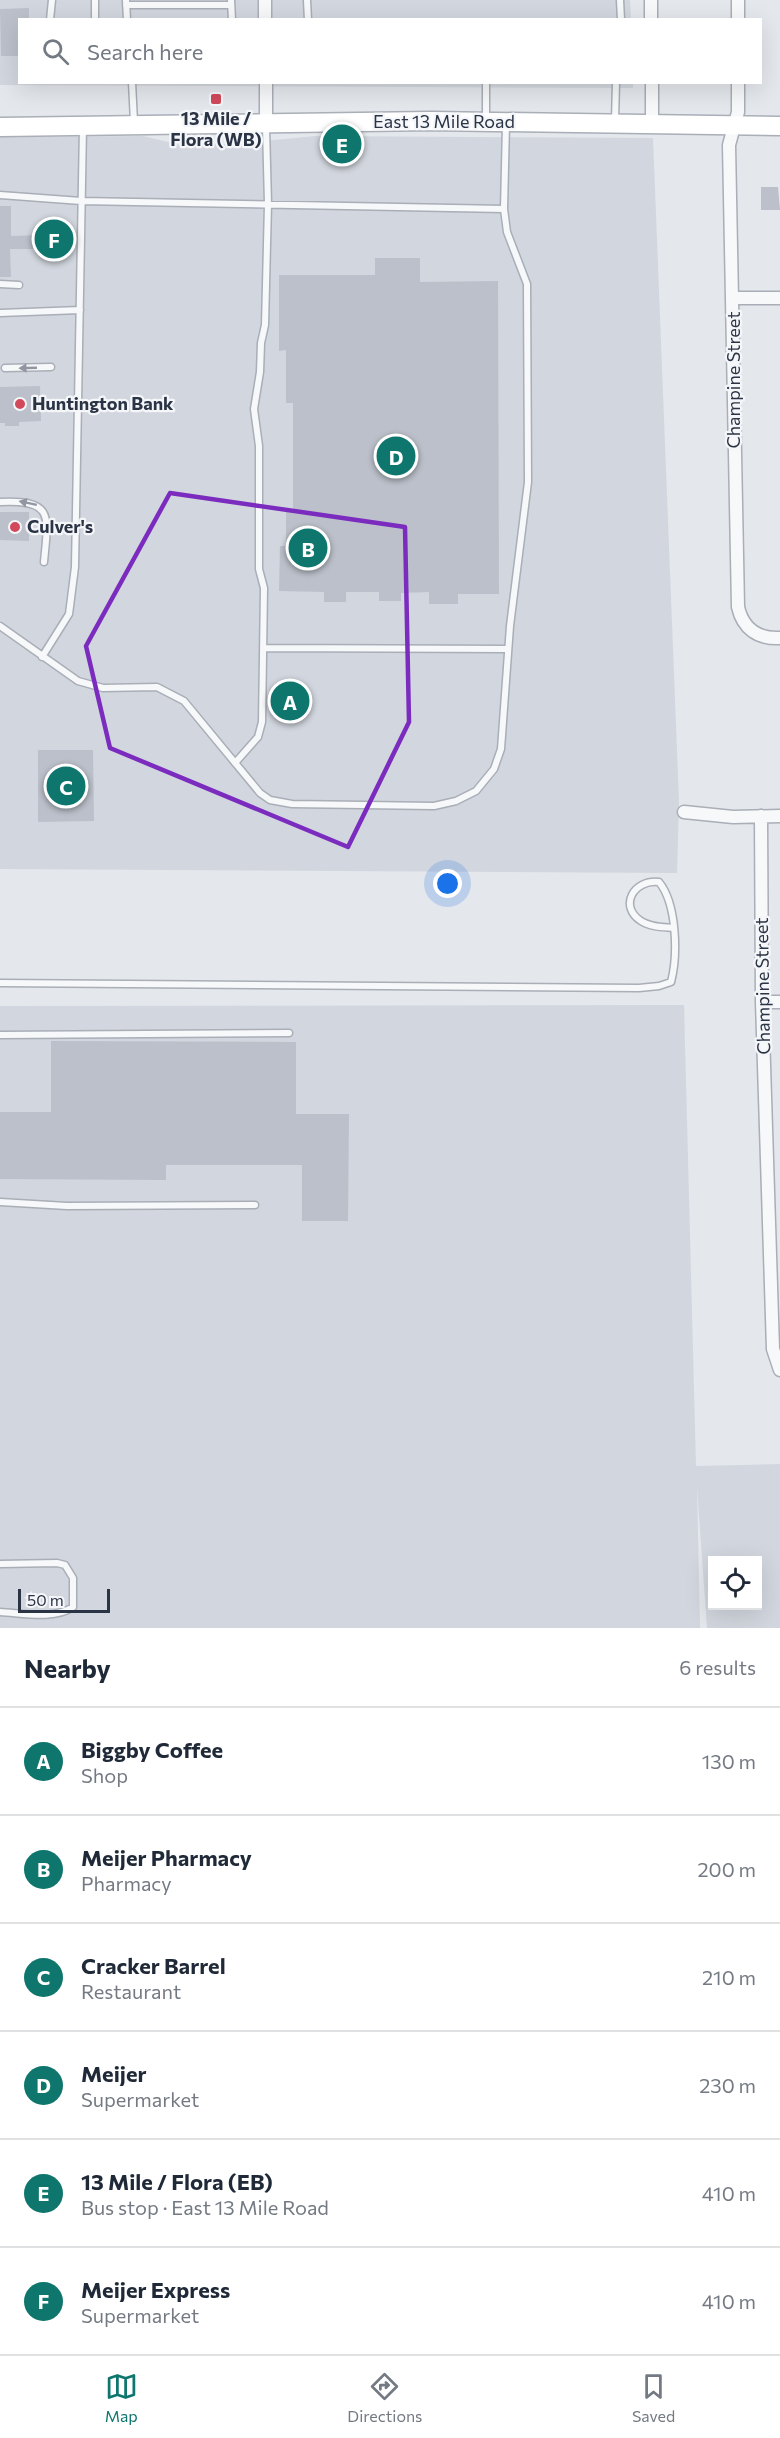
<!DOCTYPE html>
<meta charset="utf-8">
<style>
:root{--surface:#fff;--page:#f2f2f3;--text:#1f2937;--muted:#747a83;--line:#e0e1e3;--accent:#0f766e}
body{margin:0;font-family:Commissioner,sans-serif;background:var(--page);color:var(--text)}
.controls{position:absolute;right:18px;bottom:18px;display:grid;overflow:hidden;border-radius:0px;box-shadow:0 6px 24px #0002}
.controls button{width:54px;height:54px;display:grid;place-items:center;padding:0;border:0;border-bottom:2px solid var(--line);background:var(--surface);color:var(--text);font:30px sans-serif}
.scale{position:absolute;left:18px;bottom:15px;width:92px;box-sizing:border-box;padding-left:6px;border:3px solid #2b3445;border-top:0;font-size:16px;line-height:21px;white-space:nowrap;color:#2b3445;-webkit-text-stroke:4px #f4f6f9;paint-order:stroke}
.you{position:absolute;left:448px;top:884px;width:21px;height:21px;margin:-15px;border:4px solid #fff;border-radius:50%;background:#1a73e8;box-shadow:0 0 0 9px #1a73e833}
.badge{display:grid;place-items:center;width:39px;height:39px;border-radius:50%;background:var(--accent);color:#fff;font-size:20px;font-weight:700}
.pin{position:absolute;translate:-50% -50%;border:3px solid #fff;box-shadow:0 2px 6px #0006}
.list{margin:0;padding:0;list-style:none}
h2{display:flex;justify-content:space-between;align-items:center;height:78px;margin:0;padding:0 24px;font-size:26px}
h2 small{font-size:20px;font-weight:400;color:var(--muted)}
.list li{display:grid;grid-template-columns:39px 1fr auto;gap:18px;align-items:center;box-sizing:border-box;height:108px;padding:0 24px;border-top:2px solid var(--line)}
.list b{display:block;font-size:22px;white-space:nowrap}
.list p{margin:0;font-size:20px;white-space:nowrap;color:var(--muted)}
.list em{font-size:20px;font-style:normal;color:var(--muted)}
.icon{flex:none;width:33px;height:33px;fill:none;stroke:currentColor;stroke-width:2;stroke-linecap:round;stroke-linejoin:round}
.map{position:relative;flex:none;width:780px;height:1628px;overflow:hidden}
.search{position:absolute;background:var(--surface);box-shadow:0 6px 24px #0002;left:18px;right:18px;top:18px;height:66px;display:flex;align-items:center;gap:15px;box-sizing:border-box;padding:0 21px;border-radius:0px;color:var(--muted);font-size:22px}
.sheet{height:726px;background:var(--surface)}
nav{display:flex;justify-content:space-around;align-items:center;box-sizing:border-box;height:84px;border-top:2px solid var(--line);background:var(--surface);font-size:16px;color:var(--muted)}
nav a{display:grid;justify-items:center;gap:3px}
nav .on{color:var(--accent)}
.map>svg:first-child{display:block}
</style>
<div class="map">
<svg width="780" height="1628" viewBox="0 0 780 1628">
<rect width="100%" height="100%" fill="#e4e7ec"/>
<path fill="#d2d6de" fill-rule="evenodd" d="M0,0H630L631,20H20V82H633V88L0,85Z
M143,136L180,145L234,144L316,136L653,138L679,802L677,873L0,869V137Z
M684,1005L696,1466L780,1464V1628H707L697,1487L700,1628H0V1006ZM712,1560H758V1606H712Z"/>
<path fill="#bbc0ca" d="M29,8V20H20V56H1L0,9Z
M761,187H778L780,210H761Z
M0,206H11V236L41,235V220H67V257H42V249H10L11,277H0Z
M375,258H420V282L498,281L499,594H458V604H429V592L401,593V601H379V592H346V602H324V592L279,591L280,546H286V509H293V403H286V350L279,351V275H375Z
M40,386L41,421L19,422V426H5V423H0V387Z
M0,512H29V541L0,540Z
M38,750H93L94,821L38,822Z
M51,1041L296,1042V1114H349L348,1221H302V1165H166V1180L0,1179V1112H51Z"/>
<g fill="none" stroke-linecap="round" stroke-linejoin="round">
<defs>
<path id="lane" d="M95,0V20
M126,0L127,20
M231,0L232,20
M307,0L308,20
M620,0L621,20
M126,5H231
M50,20L52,0
M132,82L134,122
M486,121V82
M615,121L616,82
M0,195L81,201L504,209
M0,284L19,285
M0,313L80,310
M5,368L51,367
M0,502C55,499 48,517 44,562
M0,626L78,681L103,688L157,687L184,701L260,793L270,800L292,804L434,806L456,801L476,791L494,769L501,749L510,626L528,482L527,284L507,232L504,209L506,124
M265,648L508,649
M42,657L69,614L75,567L83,127
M235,763L258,737L262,722L264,588L259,569V446L254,409L260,372L261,343L265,325L268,204L266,127
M0,983L639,988L659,986L671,982C678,955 677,904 659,882C634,879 618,906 641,921C650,927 662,927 673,928
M0,1035L289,1033
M0,1202L67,1206L255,1205
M0,1564L57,1563L65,1565L73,1578V1607C54,1620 22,1613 0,1612"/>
<path id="street" d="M265,0V20
M651,0V20
M738,0V20
M266,82V124
M652,82V126
M738,82V112L729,145L738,607C743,629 758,639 780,638
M733,298H780
M684,812L733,817L780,816
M761,816L762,1002L773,1349L780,1370
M762,1002H780"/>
<path id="secondary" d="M0,127L431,121L780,126"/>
</defs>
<use href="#lane" stroke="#a9aeb7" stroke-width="9"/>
<use href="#street" stroke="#a9aeb7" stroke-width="15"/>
<use href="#secondary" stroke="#a9aeb7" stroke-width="21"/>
<use href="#lane" stroke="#f7f8fa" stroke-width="6"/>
<use href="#street" stroke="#f7f8fa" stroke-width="12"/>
<use href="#secondary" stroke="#fff" stroke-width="18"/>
</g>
<defs><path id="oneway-solid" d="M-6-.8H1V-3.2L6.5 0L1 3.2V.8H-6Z" transform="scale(1.5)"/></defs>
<g fill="#9196a0">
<use href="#oneway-solid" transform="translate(28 368) rotate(178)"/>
<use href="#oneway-solid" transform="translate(28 503) rotate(-168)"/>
</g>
<path fill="none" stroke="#7b2cbf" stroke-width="4.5" stroke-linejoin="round" d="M170,493L405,527L409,722L348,847L110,748L86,646Z"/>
<g fill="#d1495b" stroke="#f4f6f9" stroke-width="2">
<rect x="210" y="93" width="12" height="12" rx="3"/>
<circle cx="20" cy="404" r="6"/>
<circle cx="15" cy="527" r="6"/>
</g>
<g text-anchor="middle" stroke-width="4.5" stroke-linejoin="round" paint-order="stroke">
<g font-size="18" font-weight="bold" fill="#2b3445" stroke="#f4f6f9" text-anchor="start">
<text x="216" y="125" text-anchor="middle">13 Mile /<tspan x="216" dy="21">Flora (WB)</tspan></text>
<text x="32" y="410">Huntington Bank</text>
<text x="27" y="533">Culver's</text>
</g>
<g font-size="18" fill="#2b3445" stroke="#f4f6f9">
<text x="444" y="128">East 13 Mile Road</text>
<text transform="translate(734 380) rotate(-90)" y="6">Champine Street</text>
<text transform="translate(763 986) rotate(-91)" y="6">Champine Street</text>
</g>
</g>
</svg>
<div class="controls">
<button><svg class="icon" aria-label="locate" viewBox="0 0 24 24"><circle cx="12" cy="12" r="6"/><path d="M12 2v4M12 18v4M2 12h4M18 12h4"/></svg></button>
</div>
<div class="scale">50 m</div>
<div class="you"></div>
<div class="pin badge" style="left:290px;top:701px">A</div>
<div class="pin badge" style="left:308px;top:548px">B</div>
<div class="pin badge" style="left:66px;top:786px">C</div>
<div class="pin badge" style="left:396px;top:456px">D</div>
<div class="pin badge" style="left:342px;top:144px">E</div>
<div class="pin badge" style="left:54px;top:239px">F</div>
<div class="search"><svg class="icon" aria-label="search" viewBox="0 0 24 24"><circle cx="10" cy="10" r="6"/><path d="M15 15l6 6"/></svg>Search here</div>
</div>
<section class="sheet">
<h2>Nearby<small>6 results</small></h2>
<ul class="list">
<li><span class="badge">A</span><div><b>Biggby Coffee</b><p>Shop</p></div><em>130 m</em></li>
<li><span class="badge">B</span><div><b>Meijer Pharmacy</b><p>Pharmacy</p></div><em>200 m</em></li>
<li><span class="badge">C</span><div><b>Cracker Barrel</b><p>Restaurant</p></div><em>210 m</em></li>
<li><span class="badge">D</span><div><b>Meijer</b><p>Supermarket</p></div><em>230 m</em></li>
<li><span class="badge">E</span><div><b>13 Mile / Flora (EB)</b><p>Bus stop · East 13 Mile Road</p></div><em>410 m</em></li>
<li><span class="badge">F</span><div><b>Meijer Express</b><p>Supermarket</p></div><em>410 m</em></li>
</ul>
</section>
<nav>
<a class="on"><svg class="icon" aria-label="map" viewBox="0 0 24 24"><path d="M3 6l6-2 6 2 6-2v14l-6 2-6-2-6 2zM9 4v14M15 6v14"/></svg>Map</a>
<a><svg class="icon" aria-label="directions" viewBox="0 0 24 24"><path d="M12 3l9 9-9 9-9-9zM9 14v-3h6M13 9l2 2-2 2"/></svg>Directions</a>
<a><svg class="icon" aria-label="saved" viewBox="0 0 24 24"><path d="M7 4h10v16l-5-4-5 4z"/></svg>Saved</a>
</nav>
